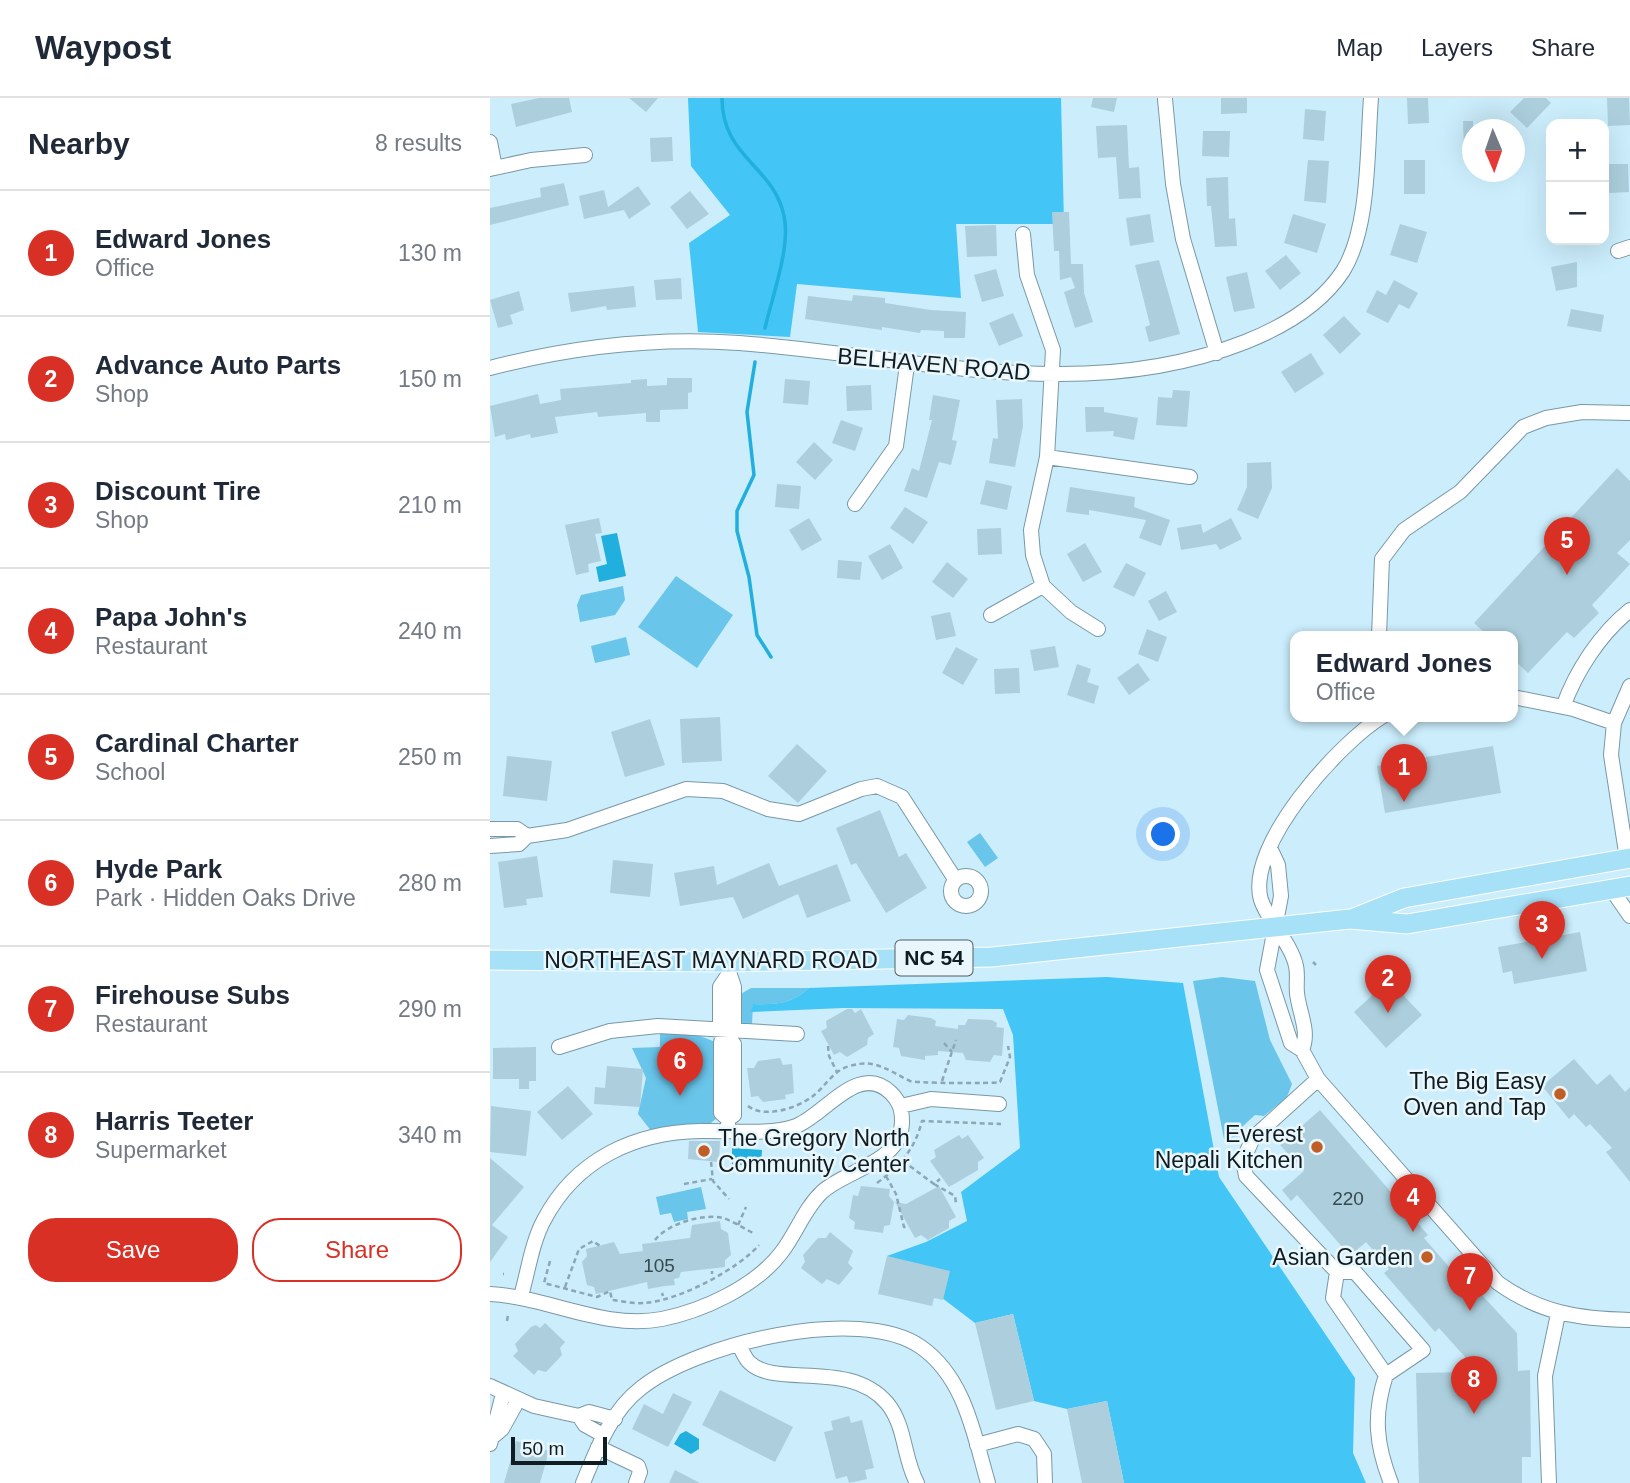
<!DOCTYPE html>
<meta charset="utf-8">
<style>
:root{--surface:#fff;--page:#f6f6f7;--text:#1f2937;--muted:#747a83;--line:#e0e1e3;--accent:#d93025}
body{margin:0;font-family:Helvetica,sans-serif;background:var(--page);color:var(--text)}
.controls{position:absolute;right:21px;top:21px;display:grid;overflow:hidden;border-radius:14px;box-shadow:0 7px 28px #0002}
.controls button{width:63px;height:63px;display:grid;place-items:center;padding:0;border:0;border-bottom:2px solid var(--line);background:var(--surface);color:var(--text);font:35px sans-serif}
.compass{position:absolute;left:972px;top:21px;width:63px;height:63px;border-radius:50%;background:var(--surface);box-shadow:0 7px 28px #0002;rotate:178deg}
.scale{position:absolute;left:21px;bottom:18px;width:96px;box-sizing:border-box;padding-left:7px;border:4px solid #0f1c21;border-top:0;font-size:19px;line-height:24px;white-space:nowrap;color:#0f1c21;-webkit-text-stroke:5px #e9f7fd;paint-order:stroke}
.you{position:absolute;left:674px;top:737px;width:24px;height:24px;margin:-18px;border:5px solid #fff;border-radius:50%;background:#1a73e8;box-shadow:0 0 0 10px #1a73e833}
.badge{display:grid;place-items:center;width:46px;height:46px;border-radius:50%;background:var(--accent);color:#fff;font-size:23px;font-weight:700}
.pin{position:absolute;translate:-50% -58px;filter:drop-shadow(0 2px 4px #0008)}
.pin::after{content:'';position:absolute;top:37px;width:24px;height:21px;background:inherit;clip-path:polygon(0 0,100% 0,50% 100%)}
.popup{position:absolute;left:800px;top:533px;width:228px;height:91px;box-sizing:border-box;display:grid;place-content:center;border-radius:14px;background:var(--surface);filter:drop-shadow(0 2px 5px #0005);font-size:23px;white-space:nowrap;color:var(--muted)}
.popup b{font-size:26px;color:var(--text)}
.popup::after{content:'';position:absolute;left:50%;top:100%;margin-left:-14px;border:14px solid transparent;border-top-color:var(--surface)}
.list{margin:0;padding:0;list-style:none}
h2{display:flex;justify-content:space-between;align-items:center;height:91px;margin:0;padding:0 28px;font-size:30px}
h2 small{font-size:23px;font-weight:400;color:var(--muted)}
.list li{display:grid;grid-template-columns:46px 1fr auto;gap:21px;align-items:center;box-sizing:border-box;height:126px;padding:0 28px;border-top:2px solid var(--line)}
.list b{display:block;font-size:26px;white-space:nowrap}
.list p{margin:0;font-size:23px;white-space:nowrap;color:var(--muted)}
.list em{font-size:23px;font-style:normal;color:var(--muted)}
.actions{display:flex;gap:14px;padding:21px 28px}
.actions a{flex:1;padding:16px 0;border:2px solid var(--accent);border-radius:28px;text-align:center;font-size:24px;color:var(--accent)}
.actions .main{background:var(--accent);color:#fff}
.map{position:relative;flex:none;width:1140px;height:1385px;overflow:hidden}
header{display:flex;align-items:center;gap:42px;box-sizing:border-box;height:98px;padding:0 35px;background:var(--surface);border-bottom:2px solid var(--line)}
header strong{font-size:33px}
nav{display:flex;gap:38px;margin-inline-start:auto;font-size:24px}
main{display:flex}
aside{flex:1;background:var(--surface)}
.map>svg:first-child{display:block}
</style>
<header>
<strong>Waypost</strong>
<nav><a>Map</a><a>Layers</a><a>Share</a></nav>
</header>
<main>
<aside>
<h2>Nearby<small>8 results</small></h2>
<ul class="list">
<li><span class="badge">1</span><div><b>Edward Jones</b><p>Office</p></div><em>130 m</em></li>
<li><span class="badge">2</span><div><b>Advance Auto Parts</b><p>Shop</p></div><em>150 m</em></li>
<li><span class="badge">3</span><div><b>Discount Tire</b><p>Shop</p></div><em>210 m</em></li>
<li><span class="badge">4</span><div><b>Papa John's</b><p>Restaurant</p></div><em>240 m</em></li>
<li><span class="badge">5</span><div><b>Cardinal Charter</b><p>School</p></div><em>250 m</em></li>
<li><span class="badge">6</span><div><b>Hyde Park</b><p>Park · Hidden Oaks Drive</p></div><em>280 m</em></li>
<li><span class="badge">7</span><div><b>Firehouse Subs</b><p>Restaurant</p></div><em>290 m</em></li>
<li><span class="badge">8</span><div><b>Harris Teeter</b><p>Supermarket</p></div><em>340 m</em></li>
</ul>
<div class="actions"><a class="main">Save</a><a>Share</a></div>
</aside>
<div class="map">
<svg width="1140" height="1385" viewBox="0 0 1140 1385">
<rect width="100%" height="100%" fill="#cbedfc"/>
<path fill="#69c5ea" d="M186,478L243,517L207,570L148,529Z
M133,488L135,502L125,517L90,524L87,507L91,497Z
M136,539L140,557L105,565L101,548Z
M490,735L508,760L495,769L477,744Z
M732,879L765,883L780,942L802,986L797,999L774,1018L765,1017L753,1028L751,1038L734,1041L703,883Z
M261,890H319C302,906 284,907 263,906L262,926L259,928L251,926L249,897Z
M170,932L210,938L228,945V1019L215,1030L162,1034L148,1016L156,980L142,950L170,949Z
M211,1089L216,1111L197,1114L198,1121L184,1124L181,1115L170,1117L166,1099Z"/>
<path fill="#43c5f5" d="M198,0H571L574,126H466L471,200L307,186L300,239L208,234L199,145L240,117L201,68Z
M617,879L693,885L729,1079L865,1280L863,1355L876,1385H634L617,1303L577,1311L544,1303L523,1216L485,1225L397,1158L436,1144L477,1123L471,1094L530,1050L523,937L513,911L353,910L261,914L263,906C284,907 302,906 319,890Z"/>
<path fill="#21afdd" d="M127,435L136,478L109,484L106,469L117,466L111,438Z
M242,1050L272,1052L271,1067H242Z
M196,1333L209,1341V1351L201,1356L184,1346L190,1336Z"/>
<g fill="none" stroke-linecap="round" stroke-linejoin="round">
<path stroke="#21afdd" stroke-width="3.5" d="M232,0C232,60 284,68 294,118C301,148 282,199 275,230
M265,264L257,314L264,377L247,413V433L259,479L267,537L281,559"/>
</g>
<path fill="#adcfdd" d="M49,0H79L82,14L26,29L21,6Z
M139,0H168L156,14Z
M603,0H627L624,14L601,9Z
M731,0H757V15L731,16Z
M917,0H938L939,25L918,26Z
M1034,0H1056L1061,5L1037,30L1020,14Z
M1117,0H1139L1140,27L1118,28Z
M815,11L836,13L834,43L813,41Z
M973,23H983V53H974Z
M637,27L639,70L649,69L651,100L629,101L626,59L608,60L606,28Z
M713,33H740L739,59L712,58Z
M182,39L183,63L161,64L160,40Z
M818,62L839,63L836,105L814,103Z
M914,62H935V96H914Z
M1118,66H1138L1139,94L1119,95Z
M738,79L739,121L745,120L747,148L725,149L721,108H717L716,80Z
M74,85L79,107L0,127V110L51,99L50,90Z
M148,88L161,106L139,121L134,112L94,121L89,98L114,92L118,109Z
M200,93L219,116L197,131L180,109Z
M562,114H579L581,166H593L594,195L603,224L585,230L574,194L585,190L581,179L570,182L569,153H564Z
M660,116L664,144L640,148L636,120Z
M803,116L836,126L827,155L794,145Z
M910,126L937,134L927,165L900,157Z
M506,127L507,158L477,159L475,128Z
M796,157L811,175L790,192L775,173Z
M669,162L690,236L659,244L655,229L660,227L645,167Z
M1087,164V189L1066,193L1061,169Z
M506,171L514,198L492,204L484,177Z
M757,174L765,210L744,214L736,179Z
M191,180L192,201L166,202L164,182Z
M904,182L928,195L919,211L909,206L898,225L876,214L887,192L896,197Z
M144,188L146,209L117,212L116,208L81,214L78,195Z
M29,193L34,212L20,217L23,226L8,230L0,202Z
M363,197L395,200V205L441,212L476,214L475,240H454V233L431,232L430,235L392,229V232L315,221L318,198L362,203Z
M1081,211L1114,217L1111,234L1077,228Z
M523,215L533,238L509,248L499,225Z
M854,218L871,236L850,256L833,237Z
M821,255L834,276L805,295L791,274Z
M177,280H202V294L198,295V311L170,312V324H156V315L108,319L107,314L65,319L68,335L41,340L40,336L16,342L15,336L5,339L0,308L48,296L50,306L71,302L70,291L141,285V282L157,281V288L177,287Z
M295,281L320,283L318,307L293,305Z
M381,287L382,312L357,313L356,288Z
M683,292L700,293L697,329L666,327L668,299L682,300Z
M443,297L470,302L462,342L467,343L461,367L449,364L437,400L414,393L422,370L429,373L442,322H439Z
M532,301L533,328L525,369L499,365L503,340L508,341L506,302Z
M595,309H614V314L648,320L644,342L623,338L624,333L596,334Z
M351,322L373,330L365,353L342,345Z
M324,344L343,362L325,382L306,364Z
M781,364L782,390L768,421L747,412L757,389V365Z
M1127,370L1140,383V442L1127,455L1140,466L1102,507L1109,515L1084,540L1077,534L1038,575L1023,561V538H998L984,525Z
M496,382L522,388L517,412L490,406Z
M287,386L311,388L309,411L285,409Z
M580,389L645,399L644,409L680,422L671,448L649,440L656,422L599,412V417L576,414Z
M415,409L438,424L423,446L400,430Z
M109,420L112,435L105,436L111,463L98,466L99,474L86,477L75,427Z
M319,420L332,442L312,453L299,432Z
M741,420L752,441L730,452L726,446L691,452L687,430L711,426L713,435Z
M511,430L512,456L488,457L487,431Z
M595,445L612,474L593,484L577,456Z
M400,446L413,470L392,482L378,458Z
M348,462L372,464L370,482L347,480Z
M457,464L478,481L463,500L442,484Z
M636,465L656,475L644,499L623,489Z
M676,493L687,514L669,523L658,503Z
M460,514L466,538L446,542L441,518Z
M657,531L677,539L668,564L648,556Z
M565,548L569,569L544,573L540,552Z
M466,549L488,561L473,587L452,575Z
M648,565L660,582L639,597L627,580Z
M587,566L601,571L597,584L609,588L604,606L577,597Z
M529,570L530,595L505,596L504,571Z
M230,619L232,663L192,665L190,621Z
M160,621L175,667L135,679L121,634Z
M307,646L337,673L308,705L278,678Z
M1003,648L1011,695L895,715L887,668L914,663L915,667L937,664L936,659Z
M17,658L62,663L57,703L13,698Z
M390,712L409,759L416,755L437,790L396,815L366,765L361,767L346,730Z
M47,758L53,799L36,801L37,807L14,810L8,764Z
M123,762L163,766L160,799L120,795Z
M279,765L289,788L347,766L361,803L317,820L308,796L253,821L243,799L190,808L184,775L224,768L227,787Z
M1090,834L1097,873L1024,886L1022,873L1013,875L1008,849Z
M899,882L932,917L896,950L864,914Z
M357,911H362L365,915L371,911L384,936L378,940L377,947L357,959L350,954L344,957L331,933L337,930L336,923Z
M418,917L441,920L446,923L445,928L468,931V927H475L478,921L502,922L507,925L506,929L514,930L512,958L504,957L500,964L476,962L473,955L448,953V957L435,958V962L411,958L409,950L403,949L407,921L414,922Z
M46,949V983H39V991H29V981H3V950Z
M290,960L293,967L302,966L304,995L295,997L296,1001L273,1004L268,998L261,999L257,970H264L268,963Z
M1084,961L1107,987L1120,976L1135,994L1140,989V1084L1116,1054L1122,1050L1100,1026L1096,1029L1084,1016L1079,1021L1052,988Z
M117,968L153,971L150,1009L104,1006L105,989L115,990Z
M78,988L103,1016L72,1042L47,1014Z
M1,1008L41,1013L36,1058L0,1054Z
M830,1012L938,1137L934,1140L985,1199L990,1195L1027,1235L1028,1273L1040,1272L1041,1359H1032V1385H929L926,1275L975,1274V1259L949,1230L945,1234L894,1175L899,1171L876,1144L860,1158L807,1097L801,1103L792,1092L814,1073L790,1047Z
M469,1037L472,1041L478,1037L494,1060L488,1064V1072L459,1089L440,1063L446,1059L444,1052Z
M199,1043H230L229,1064L198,1061Z
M0,1060L34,1089L2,1127L18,1139L0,1164Z
M371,1088L400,1091L399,1098L404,1104L400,1127L394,1128L393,1135L364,1131L365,1124L359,1120L363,1097L368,1098Z
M449,1088L466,1119L459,1123V1130L438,1142L431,1137L425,1140L405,1104L416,1106Z
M230,1123L231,1131L238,1135L241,1157L235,1162V1169L191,1174L189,1180L184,1181L185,1187L175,1188L158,1191L157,1184L106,1196L104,1189L97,1187L92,1164L97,1158L96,1151L124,1144L130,1156L153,1153L152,1146L200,1140L202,1127Z
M340,1134L363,1153L358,1165L363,1170L349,1187L337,1181L332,1186L311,1170L315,1164L313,1157L328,1140H336Z
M397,1158L460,1173L453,1202L444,1200L442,1208L388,1196Z
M523,1216L544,1303L506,1312L485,1225Z
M55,1225L75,1244L70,1250L72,1257L56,1274L48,1272L44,1277L23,1258L28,1253L25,1246L41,1229L46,1227L50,1230Z
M230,1292L303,1329L285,1364L212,1327Z
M183,1295L202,1304L178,1349L142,1331L154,1306L173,1316Z
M617,1303L634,1385H592L577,1311Z
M359,1318L361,1325L372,1322L384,1370L375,1372L377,1381L359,1385L357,1378L346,1381L334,1334L343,1332L341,1323Z
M26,1343L59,1353L50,1385H14Z
M185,1372L210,1385H179Z"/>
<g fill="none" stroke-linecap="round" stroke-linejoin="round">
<defs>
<path id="minor" d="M675,1L683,86L693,141L727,255
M0,44L5,70
M0,71L41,62L95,57
M533,136L537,177L563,252L557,359L541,432L543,457L553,488L581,514L608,531
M1128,153L1140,149
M0,270C81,249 165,239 249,245C418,257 590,309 755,244C793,229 830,208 853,173C880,130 877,50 881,0
M557,359L700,379
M365,406L406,348L417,267
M501,517L553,488
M889,538L892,461L914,432L970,394L1033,329L1056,320L1092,314L1140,315
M1023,599L1083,611L1124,625
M1073,609C1086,573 1110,536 1140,512
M0,731H27L37,738
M0,748L29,746L37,738L77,732L196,691L233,693L278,711L309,716L371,691L387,688L412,699L465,781
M780,750L788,767L791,798L777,872L801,945L812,952L828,981L1008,1185C1050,1215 1089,1221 1140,1222
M1137,761L1121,657L1124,625L1140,588
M461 793a15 15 0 1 1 30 0a15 15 0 1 1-30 0Z
M1122,792L1140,818
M238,877L230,889V924L237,930V938L244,946V1017L238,1021V1032
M237,930L244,927V889L238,871
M237,938L231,944V1015L238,1021
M69,949L120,933L168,928L307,936
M812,952C820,933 809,915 807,895C806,886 808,877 806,868C801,845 779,825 771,802C755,748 850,644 893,618
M828,981L763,1040L753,1062L756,1078L847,1174H865L933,1252L896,1277L843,1200L847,1174
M411,1008L441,1001L509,1006
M0,1196C58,1199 113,1232 172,1221C212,1213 265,1189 291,1155C306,1136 314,1111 332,1094C356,1072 412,1064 412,1024C412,1012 410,1004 401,995C369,963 335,1017 306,1028C277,1038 241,1032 211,1033C145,1034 86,1061 54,1122C42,1144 38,1174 31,1198
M249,1247C252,1252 255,1261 260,1265C286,1290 360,1261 397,1305C416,1328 413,1359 427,1385
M896,1277C883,1317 886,1347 901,1385
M0,1288L44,1308L89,1318L99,1314L125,1321
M89,1318L95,1327L113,1337
M5,1337L12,1331L28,1302
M0,1346L13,1296
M487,1347L528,1336L544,1341L554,1356L555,1385
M108,1349L148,1368L150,1374L146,1385
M93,1385C107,1351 121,1313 151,1290C206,1246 369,1206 431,1249C475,1280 484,1337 498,1385
M1059,1385L1055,1278L1068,1216"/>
<path id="major" d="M864,820L914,800L1140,760
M0,862L237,864L502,859L860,821L917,826L1140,788"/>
</defs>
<use href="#minor" stroke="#7998a6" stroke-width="16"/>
<use href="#major" stroke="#fff" stroke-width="21"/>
<path stroke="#8ca7b3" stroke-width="2.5" stroke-dasharray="5 3.5" stroke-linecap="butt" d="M823,864L826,867
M454,945L462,954
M338,948L339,958L347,974
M452,983L466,942
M258,1008C274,1021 308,1010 323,998C336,988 343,972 360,968C385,960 399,973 420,983C425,985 501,986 510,984L520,959L518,948
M413,1063L444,1086L450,1081
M221,1064L223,1083L239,1101
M396,1078L406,1096L414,1129H419
M387,1085C410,1068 425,1051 432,1023L511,1026
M194,1086L222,1081
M444,1086L465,1098L466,1105
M248,1127L256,1109
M165,1142C177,1126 213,1115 233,1120C243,1123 253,1130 263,1135
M60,1163L54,1185L107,1199L120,1193L122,1202C132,1203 144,1206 154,1205C188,1203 247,1172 269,1147
M222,1173V1176
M13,1176H14
M75,1189L89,1151L103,1143L110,1148
M172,1195L173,1198
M17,1223L18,1217"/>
<use href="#minor" stroke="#fff" stroke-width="14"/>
<use href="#major" stroke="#a7e1f8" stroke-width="19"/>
</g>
<g fill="#c15e25" stroke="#e9f7fd" stroke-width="2.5">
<circle cx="1070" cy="996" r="7"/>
<circle cx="827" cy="1049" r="7"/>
<circle cx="214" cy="1053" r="7"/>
<circle cx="937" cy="1159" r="7"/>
</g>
<g text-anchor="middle" stroke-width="5" stroke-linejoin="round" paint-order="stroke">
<g font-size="19" fill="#364950">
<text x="858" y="1107">220</text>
<text x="169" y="1174">105</text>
</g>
<rect fill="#e9f7fd" stroke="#505e63" stroke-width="2" x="405.5" y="842.5" width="77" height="35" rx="5"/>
<g font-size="21" font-weight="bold" fill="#0f1c21">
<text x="444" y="867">NC 54</text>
</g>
<g font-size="23" fill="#0f1c21" stroke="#e9f7fd">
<text transform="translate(444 266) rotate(5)" y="8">BELHAVEN ROAD</text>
<text x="221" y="870">NORTHEAST MAYNARD ROAD</text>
</g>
<g font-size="23" fill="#0f1c21" stroke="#e9f7fd" text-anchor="end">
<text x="1056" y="991">The Big Easy<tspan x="1056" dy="26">Oven and Tap</tspan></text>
<text x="813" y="1044">Everest<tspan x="813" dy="26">Nepali Kitchen</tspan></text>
<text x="228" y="1048" text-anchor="start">The Gregory North<tspan x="228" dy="26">Community Center</tspan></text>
<text x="923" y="1167">Asian Garden</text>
</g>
</g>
</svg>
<div class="controls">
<button>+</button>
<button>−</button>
</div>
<svg class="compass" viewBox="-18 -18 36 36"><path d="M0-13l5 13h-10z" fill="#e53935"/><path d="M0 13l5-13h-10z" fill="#747a83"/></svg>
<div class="scale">50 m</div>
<div class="you"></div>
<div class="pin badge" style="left:914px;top:704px">1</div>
<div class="popup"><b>Edward Jones</b>Office</div>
<div class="pin badge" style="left:898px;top:915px">2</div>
<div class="pin badge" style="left:1052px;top:861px">3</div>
<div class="pin badge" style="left:923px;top:1134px">4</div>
<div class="pin badge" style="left:1077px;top:477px">5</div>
<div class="pin badge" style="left:190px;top:998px">6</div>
<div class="pin badge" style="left:980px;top:1213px">7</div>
<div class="pin badge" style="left:984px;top:1316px">8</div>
</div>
</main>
